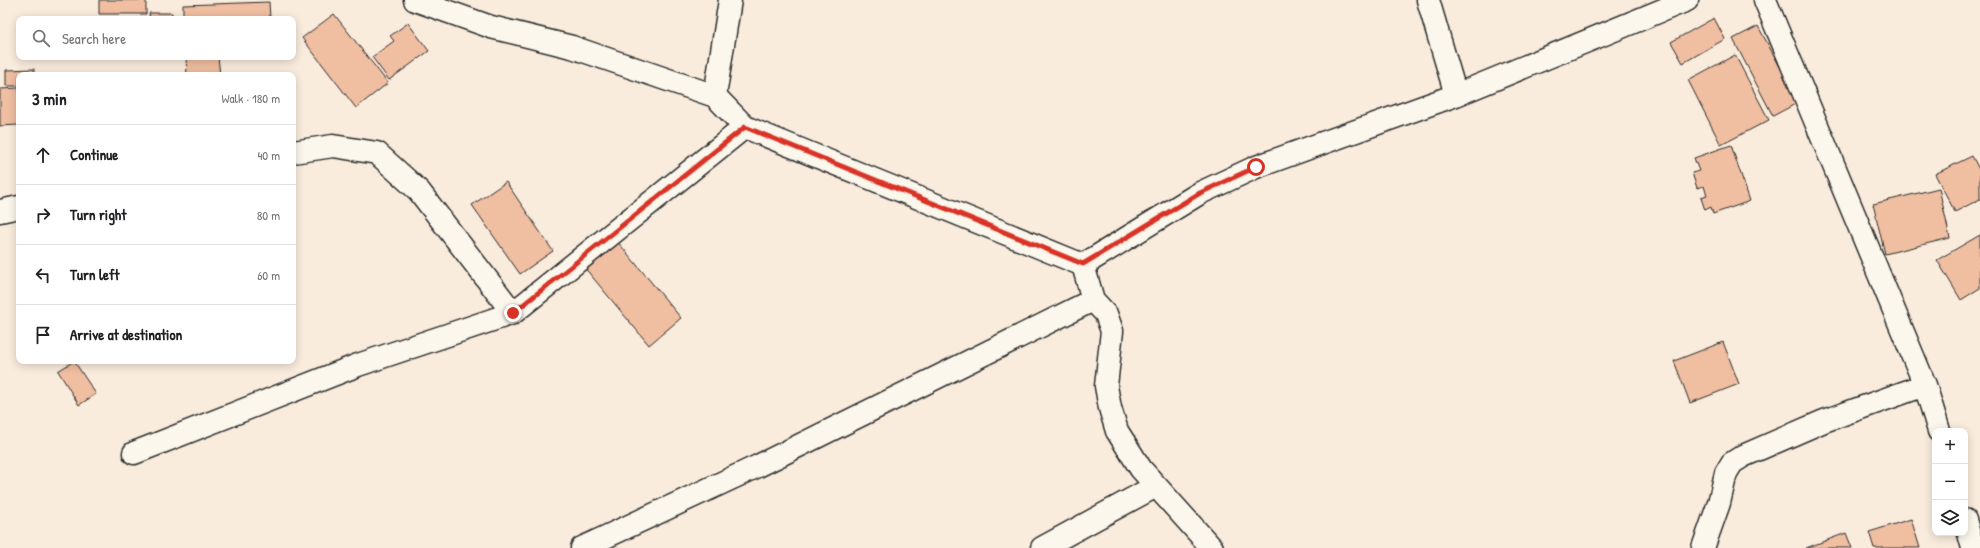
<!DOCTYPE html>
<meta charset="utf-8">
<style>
:root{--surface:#fff;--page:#f6f6f6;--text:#202124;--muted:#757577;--line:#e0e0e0}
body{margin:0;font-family:"Patrick Hand",sans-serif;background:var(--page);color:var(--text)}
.controls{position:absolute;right:12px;bottom:12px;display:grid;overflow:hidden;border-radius:8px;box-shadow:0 2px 10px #0003}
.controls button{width:36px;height:36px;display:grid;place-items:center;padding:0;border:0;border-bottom:1px solid var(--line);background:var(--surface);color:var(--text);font:20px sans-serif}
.stop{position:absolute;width:12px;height:12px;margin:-9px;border:3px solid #d93025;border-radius:50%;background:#fff}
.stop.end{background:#d93025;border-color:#fff;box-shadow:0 1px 4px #0008}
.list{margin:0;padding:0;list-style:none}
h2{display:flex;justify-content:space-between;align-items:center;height:52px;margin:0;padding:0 16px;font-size:17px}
h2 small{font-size:13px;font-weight:400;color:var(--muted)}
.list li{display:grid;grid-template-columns:26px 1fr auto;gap:12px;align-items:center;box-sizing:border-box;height:60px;padding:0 16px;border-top:1px solid var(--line)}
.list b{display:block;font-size:15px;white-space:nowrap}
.list em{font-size:13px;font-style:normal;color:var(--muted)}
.icon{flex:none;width:22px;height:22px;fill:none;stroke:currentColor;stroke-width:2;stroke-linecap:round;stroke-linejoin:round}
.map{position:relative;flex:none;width:1980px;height:548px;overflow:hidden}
.search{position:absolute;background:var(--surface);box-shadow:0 2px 10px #0003;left:16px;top:16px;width:280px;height:44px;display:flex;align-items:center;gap:10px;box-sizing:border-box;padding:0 14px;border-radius:8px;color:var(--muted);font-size:15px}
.panel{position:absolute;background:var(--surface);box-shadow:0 2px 10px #0003;left:16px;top:72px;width:280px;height:292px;border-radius:8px}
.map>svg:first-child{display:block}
</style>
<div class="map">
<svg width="1980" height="548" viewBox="0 0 1980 548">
<rect width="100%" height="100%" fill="#f9ecdd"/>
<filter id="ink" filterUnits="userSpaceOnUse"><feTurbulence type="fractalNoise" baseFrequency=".025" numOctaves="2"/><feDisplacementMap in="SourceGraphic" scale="8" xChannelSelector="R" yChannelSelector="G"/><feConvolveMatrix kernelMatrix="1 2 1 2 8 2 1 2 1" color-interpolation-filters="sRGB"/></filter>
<g filter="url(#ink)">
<path fill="#f0bea1" stroke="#2b2b2b" d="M99,0H146V14H99Z
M269,2L270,19H183V5Z
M149,13H172V19H150Z
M334,14L388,83L356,108L302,38Z
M1714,18L1725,39L1683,63L1671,42Z
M408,23L429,51L389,80L372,57L394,41L390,36Z
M1758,26L1799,102L1773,116L1733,39Z
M1735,55L1769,120L1721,145L1688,80Z
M186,57H218L220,75H187Z
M34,69V75H19V86H6V70Z
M19,88V125L0,126V89Z
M1731,145L1750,201L1713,214L1711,207L1705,210L1701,198L1707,196L1704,186L1697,188L1692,173L1699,171L1694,158Z
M1972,156L1980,171V199L1955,212L1935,174Z
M506,182L553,251L520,274L472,205Z
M1939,188L1950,238L1885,254L1873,204Z
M1980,235V288L1961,300L1937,260Z
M617,241L681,318L649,345L584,267Z
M1723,342L1739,384L1690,403L1674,361Z
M74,361L96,394L79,405L58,371Z
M1911,519L1920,548H1874L1869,532Z
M1846,533L1852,548H1806Z"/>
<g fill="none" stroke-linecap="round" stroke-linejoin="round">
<defs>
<path id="minor" d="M415,0L491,27L572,47L715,96L745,127L1083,265
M1428,0L1456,95
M1765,0L1925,385L1939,431
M715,96L730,0
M293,152L333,146L377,153L419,191L513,313
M0,211L19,207
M1083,265L1200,193L1256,167L1456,95L1687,0
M1083,265L1093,300L1106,314L1112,331L1106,386L1110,408L1117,431L1141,469L1212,548
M134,453L358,365L513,313L745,127
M1965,520L1973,548
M582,548L758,466L1093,300
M1042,548L1156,486
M1703,548L1719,503L1726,473L1732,463L1743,456L1824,421L1925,385"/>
</defs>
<use href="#minor" stroke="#2b2b2b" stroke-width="25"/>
<use href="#minor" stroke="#fbf7ec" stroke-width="22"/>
</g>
</g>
<g fill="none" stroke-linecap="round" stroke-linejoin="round" filter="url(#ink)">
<path stroke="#d93025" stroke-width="5" d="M513,313L745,127L1083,264L1200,193L1256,167"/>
</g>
</svg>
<div class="controls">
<button>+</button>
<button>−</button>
<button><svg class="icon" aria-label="layers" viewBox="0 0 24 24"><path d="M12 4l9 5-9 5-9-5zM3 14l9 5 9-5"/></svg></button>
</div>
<div class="stop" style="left:1256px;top:167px"></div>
<div class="stop end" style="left:513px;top:313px"></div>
<div class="search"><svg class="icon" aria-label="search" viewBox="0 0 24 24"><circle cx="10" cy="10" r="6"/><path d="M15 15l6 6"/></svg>Search here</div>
<section class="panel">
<h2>3 min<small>Walk · 180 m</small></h2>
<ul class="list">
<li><svg class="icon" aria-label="ahead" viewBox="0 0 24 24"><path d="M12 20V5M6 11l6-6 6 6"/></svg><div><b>Continue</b></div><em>40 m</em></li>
<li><svg class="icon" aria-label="right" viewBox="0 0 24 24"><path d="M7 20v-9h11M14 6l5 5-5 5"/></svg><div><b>Turn right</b></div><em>80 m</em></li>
<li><svg class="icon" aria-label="left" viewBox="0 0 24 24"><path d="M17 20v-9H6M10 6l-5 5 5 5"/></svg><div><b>Turn left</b></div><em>60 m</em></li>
<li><svg class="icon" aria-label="arrive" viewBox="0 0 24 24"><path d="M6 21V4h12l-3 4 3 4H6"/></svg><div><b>Arrive at destination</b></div></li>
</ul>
</section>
</div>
